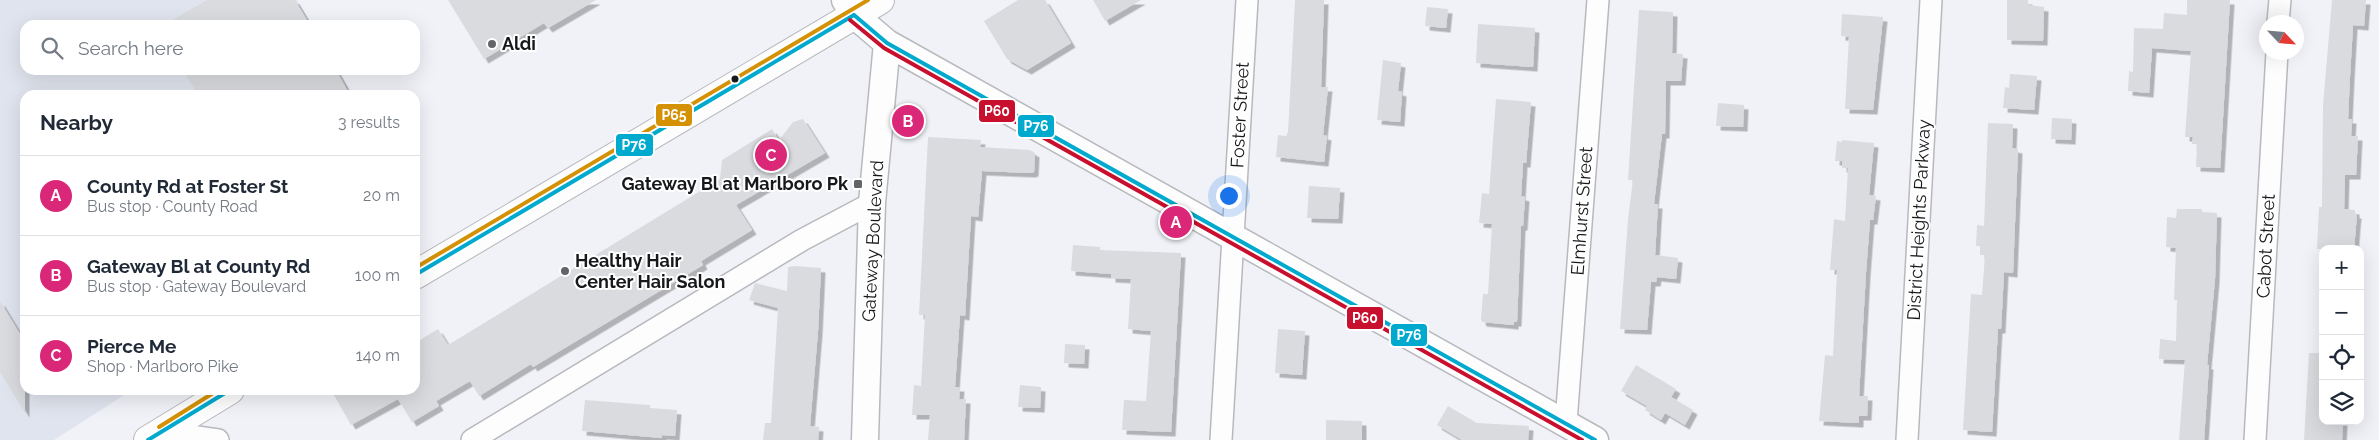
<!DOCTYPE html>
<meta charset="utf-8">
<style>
:root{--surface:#fff;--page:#f2f2f3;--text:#1f2937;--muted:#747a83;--line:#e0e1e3;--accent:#db2777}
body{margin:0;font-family:Raleway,sans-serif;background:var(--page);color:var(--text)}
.controls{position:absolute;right:15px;bottom:15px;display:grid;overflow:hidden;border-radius:10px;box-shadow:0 5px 20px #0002}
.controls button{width:45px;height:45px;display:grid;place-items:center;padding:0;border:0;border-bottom:1px solid var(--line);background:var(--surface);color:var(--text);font:25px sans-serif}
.compass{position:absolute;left:2259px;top:15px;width:45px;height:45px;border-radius:50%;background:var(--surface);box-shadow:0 5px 20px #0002;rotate:116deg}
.you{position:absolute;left:1228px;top:195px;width:18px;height:18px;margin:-12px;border:4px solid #fff;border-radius:50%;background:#1a73e8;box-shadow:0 0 0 8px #1a73e833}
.badge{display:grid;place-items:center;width:32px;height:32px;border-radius:50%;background:var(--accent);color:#fff;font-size:16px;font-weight:700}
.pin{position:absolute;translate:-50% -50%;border:2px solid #fff;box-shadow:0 1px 5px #0006}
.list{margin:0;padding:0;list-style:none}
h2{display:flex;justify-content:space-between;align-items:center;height:65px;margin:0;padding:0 20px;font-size:21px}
h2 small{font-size:16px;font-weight:400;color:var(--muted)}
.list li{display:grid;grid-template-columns:32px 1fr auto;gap:15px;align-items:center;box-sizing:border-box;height:80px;padding:0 20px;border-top:1px solid var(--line)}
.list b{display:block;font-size:19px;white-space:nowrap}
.list p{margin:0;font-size:16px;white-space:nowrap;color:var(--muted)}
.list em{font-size:16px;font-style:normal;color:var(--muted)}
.icon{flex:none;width:28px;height:28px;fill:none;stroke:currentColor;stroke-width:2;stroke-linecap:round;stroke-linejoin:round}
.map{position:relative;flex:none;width:2379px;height:440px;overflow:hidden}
.search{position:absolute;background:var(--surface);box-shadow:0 5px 20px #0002;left:20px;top:20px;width:400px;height:55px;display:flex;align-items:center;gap:12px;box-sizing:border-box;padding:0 18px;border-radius:15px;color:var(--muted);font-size:19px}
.panel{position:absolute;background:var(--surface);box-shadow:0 5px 20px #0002;left:20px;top:90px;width:400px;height:305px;border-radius:15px}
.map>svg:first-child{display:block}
</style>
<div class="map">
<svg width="2379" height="440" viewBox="0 0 2379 440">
<defs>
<filter id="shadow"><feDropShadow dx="4.5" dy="4.5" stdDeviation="0" flood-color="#0004"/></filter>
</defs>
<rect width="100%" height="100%" fill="#f1f2f8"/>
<path fill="#e0e4ee" d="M0,0H297L312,25H25V70H338L353,95H25V390H132L54,440H0Z"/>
<path fill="#dadbdf" filter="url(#shadow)" d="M207,0H295L310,25H164Z
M448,0H596L548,28L544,23L484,59Z
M1018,0H1045L1071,43L1027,70L1007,59L984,21Z
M1093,0H1141L1105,21Z
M1295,0H1324L1321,87H1328L1323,135L1327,136L1324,162L1276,157L1278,135L1286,136L1288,132Z
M2007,0H2028V5L2044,7L2043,41L2007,40Z
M2187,0H2230L2220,168L2196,167L2197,144H2192L2193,137H2185L2191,51L2152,48L2149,93L2128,91L2129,71L2133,72L2134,28L2163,29L2164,13L2187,15Z
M2332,0H2366L2364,26L2353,25L2350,76L2348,119H2352L2351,136H2358L2356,175H2345L2344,209L2355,210V214H2357L2354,249H2317L2319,207H2322L2323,105Z
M1427,7L1448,9L1446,28L1425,26Z
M1639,10L1673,12L1672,53L1683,54L1681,81H1666L1665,134H1662L1654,204H1658L1655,255L1678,258L1676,279L1657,277L1656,282H1651L1647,330L1620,329L1628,219L1633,180H1628Z
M1842,14L1883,17L1873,110L1845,109L1849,37L1841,36Z
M1478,24L1535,28L1533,67L1476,63Z
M1383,60L1401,63L1398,91L1402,92L1400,122L1377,120Z
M183,70H336L350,95H198Z
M2010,74L2037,76L2034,110L2003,108L2005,87L2009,88Z
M1496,99L1531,102L1526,163H1523L1521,196L1525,197L1523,226H1521L1517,322H1514V325L1482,322L1481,319L1483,294H1488L1492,224L1479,223L1482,193L1489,194Z
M1718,103L1744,105L1743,127L1716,126Z
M2052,118L2072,119L2071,140L2051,139Z
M803,119L825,153L736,205L752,230L701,261L703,265L533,367L531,364L479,396L470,381L436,401L439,406L412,422L398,399L351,425L331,390H415V343L438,329L448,345L720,179L722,160L772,129L779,140L793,122Z
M1988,123L2013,124L2012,148L2018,149L2013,273L2004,272L2001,329H1998L1992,432L1963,430L1971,294L1982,295L1985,255H1980V246H1976L1977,225L1984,226Z
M928,137L981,140L980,147L1030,150L1035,153L1034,172L1031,173L982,171L978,217L971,216L965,316L960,315L955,387H960L959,399H966L964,440H928L930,415H912L914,385L921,386L925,315H919Z
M1842,140L1874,143L1869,195L1876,196L1873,220H1870L1866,272L1859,396H1868L1867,416H1859V423L1819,421L1825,355L1833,356L1837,270H1830L1834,219L1845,221L1848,168H1842V161H1835L1837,141L1842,142Z
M1309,186L1340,188L1338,219L1307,218Z
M2177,209H2202V212L2217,213L2215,279L2207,365H2209L2204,440H2179L2185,360L2159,359L2160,339L2176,341L2177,300H2174L2176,248L2166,247L2167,217L2176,218Z
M1073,245L1100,247V250L1181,253L1171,432L1122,430L1124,400L1146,401L1151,331L1128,329L1131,279L1111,278V274L1071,271Z
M795,266L821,268L818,331L810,426L819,427L818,440H763L765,423H771L778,308L749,300L755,283L787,291L788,267Z
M0,301L25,342V413L0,372Z
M1278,329L1305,331L1302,375L1275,373Z
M1065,344L1085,345L1084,364L1064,363Z
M2309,353H2323V421H2343L2342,440H2304Z
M1636,365L1676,389L1671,397L1693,410L1685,425L1665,413L1661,420L1645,410L1647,406L1621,391Z
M1020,385L1041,387L1040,408L1018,407Z
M585,400L650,405V408L677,410L675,436L662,435V438L582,431Z
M1448,406L1477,423L1529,426L1528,440H1462L1437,425Z
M1326,420L1362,421V440H1326Z"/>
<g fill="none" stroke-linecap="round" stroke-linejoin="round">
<defs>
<path id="minor" d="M2278,22L2280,0
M1566,422L1598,0
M162,432L218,440
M472,440L802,240L872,203
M1221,440L1247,0
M1907,440L1931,0
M2255,440L2277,52"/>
<path id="tertiary" d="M845,0L854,15L887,43L1595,440
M865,440L872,203L887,43"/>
<path id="secondary" d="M415,275L880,0
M148,440L230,390"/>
</defs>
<use href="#minor" stroke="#b8b9bd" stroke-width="24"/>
<use href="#tertiary" stroke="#b8b9bd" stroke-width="29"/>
<use href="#secondary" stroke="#b8b9bd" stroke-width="30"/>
<use href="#minor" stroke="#fdfdfe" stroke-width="21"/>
<use href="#tertiary" stroke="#fdfdfe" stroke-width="26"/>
<use href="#secondary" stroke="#fdfdfe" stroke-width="28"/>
<defs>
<path id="bus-1" d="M854,15L887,43L1595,440
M415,275L854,15
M148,440L230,390"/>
<path id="bus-2" d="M850,20L884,48L1582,440"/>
<path id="bus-3" d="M415,268L868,0
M159,427L218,390"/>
</defs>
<use href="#bus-1" stroke="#fff" stroke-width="8"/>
<use href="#bus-2" stroke="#fff" stroke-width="8"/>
<use href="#bus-3" stroke="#fff" stroke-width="8"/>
<use href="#bus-1" stroke="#00a9ce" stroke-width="4"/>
<use href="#bus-2" stroke="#c8102e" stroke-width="4"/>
<use href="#bus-3" stroke="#d59104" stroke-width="4"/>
</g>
<g fill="#636468" stroke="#fff" stroke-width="2">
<circle cx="492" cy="44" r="5"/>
<rect x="853" y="179" width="10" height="10" rx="2.5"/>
<circle cx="565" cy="271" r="5"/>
</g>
<circle fill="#17181b" stroke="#fff" stroke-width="2" cx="735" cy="79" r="4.5"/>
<g text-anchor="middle" stroke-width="4" stroke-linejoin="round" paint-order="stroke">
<g font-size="18" font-weight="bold" fill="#17181b" stroke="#fff" text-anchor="start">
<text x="502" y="50">Aldi</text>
<text x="848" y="190" text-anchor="end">Gateway Bl at Marlboro Pk</text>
<text x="575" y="267">Healthy Hair<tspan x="575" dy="21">Center Hair Salon</tspan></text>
</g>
<g font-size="18" fill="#17181b" stroke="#fff">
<text transform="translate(1240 115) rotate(-87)" y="6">Foster Street</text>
<text transform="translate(1582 211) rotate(-86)" y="6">Elmhurst Street</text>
<text transform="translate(1919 220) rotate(-87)" y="6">District Heights Parkway</text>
<text transform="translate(873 241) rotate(-87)" y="6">Gateway Boulevard</text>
<text transform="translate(2266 246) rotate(-87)" y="6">Cabot Street</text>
</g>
</g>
<g stroke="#fff" stroke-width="2">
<rect x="978" y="99" width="38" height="24" rx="5" fill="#c8102e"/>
<rect x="655" y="103" width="38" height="24" rx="5" fill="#d59104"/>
<rect x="1017" y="114" width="38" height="24" rx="5" fill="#00a9ce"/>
<rect x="615" y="133" width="39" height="24" rx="5" fill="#00a9ce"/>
<rect x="1346" y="306" width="38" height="24" rx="5" fill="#c8102e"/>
<rect x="1390" y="323" width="38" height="24" rx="5" fill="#00a9ce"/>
</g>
<g font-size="14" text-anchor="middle" font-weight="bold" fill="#fff">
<text x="997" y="116">P60</text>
<text x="674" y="120">P65</text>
<text x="1036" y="131">P76</text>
<text x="634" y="150">P76</text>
<text x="1365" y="323">P60</text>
<text x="1409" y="340">P76</text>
</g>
</svg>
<div class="controls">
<button>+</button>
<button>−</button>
<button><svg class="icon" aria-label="locate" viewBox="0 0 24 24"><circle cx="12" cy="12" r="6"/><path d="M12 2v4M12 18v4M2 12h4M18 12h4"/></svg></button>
<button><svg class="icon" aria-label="layers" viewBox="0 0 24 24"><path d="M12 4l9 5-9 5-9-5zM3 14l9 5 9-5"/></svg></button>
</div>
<svg class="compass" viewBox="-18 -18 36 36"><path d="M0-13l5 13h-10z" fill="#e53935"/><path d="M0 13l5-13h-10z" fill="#747a83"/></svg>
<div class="you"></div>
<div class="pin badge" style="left:1176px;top:222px">A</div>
<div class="pin badge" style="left:908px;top:121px">B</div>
<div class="pin badge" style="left:771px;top:155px">C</div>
<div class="search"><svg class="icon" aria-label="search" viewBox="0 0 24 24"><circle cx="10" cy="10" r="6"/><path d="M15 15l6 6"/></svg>Search here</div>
<section class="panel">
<h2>Nearby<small>3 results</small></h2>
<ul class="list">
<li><span class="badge">A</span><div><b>County Rd at Foster St</b><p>Bus stop · County Road</p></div><em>20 m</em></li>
<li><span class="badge">B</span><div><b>Gateway Bl at County Rd</b><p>Bus stop · Gateway Boulevard</p></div><em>100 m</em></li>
<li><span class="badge">C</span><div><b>Pierce Me</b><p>Shop · Marlboro Pike</p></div><em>140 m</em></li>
</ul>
</section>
</div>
